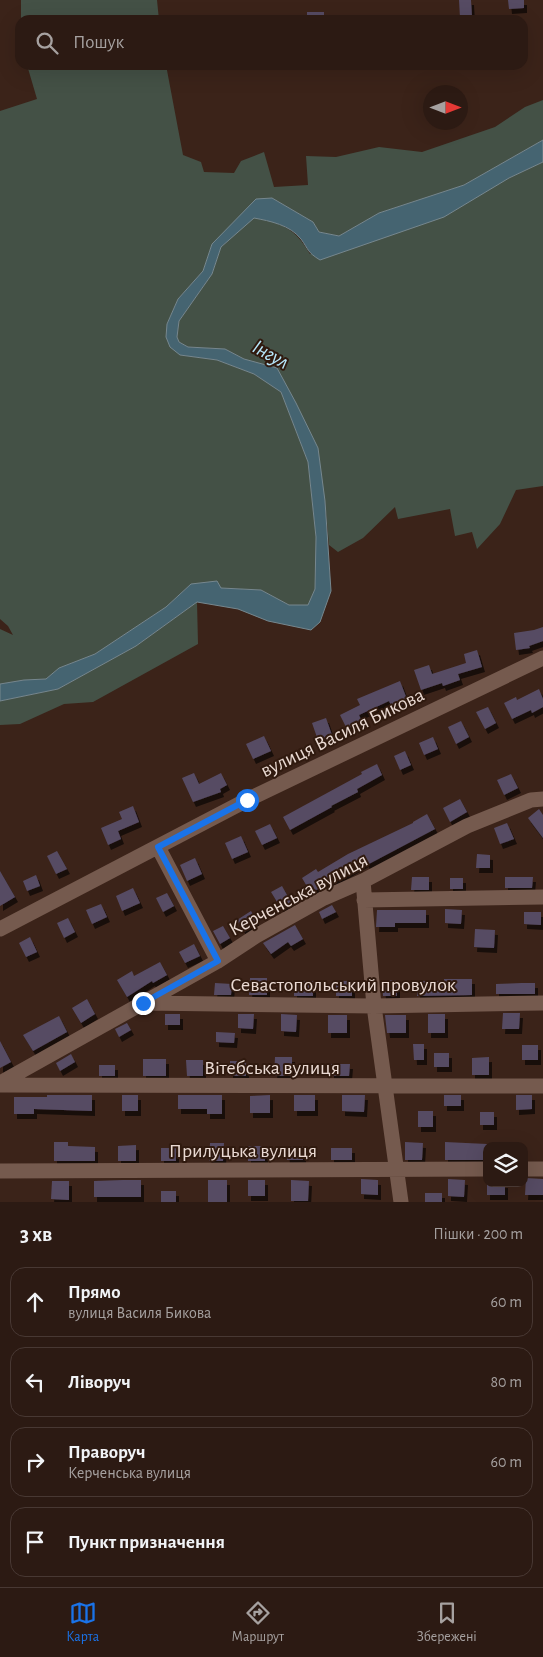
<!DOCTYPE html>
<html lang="uk">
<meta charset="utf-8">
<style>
:root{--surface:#2c1a13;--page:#382721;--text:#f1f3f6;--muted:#a6a1a0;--line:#483833;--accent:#1a73e8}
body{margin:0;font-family:"Alegreya Sans",sans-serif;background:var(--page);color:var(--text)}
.controls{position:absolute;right:15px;bottom:15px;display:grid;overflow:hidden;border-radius:10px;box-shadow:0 5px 20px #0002}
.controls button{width:45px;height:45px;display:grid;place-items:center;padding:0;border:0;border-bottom:1px solid var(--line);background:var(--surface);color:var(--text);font:25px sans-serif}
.compass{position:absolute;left:423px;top:85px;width:45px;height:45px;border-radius:50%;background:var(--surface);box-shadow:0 5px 20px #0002;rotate:90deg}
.stop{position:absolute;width:15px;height:15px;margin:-11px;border:4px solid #1a73e8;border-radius:50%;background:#fff}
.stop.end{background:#1a73e8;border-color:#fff;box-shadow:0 1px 5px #0008}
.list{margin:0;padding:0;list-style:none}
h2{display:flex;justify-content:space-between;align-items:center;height:65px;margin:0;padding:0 20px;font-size:21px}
h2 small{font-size:16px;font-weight:400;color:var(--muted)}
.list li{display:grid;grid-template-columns:32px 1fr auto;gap:15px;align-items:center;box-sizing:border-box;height:70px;margin:0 10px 10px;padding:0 10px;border:1px solid var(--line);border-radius:15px}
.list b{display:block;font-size:19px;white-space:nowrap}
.list p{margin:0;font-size:16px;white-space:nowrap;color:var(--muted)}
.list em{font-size:16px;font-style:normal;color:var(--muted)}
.icon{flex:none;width:28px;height:28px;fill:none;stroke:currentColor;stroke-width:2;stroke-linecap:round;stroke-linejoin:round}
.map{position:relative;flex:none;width:543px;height:1202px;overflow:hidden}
.search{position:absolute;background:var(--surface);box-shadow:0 5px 20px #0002;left:15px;right:15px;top:15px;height:55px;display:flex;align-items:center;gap:12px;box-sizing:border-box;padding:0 18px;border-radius:15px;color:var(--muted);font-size:19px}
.sheet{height:385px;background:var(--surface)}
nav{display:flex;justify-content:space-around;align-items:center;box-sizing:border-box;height:70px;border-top:1px solid var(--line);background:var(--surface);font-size:14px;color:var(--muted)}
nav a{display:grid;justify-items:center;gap:2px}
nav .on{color:var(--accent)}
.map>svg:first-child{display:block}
</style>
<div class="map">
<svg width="543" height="1202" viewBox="0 0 543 1202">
<defs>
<filter id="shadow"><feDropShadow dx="3" dy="5" stdDeviation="0" flood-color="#0009"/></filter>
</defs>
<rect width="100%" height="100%" fill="#3b2319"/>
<path fill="#445146" d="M21,0H157L159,20H21Z
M27,65H166L183,155L201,162L204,172L234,173L241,161L264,152L274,187L308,185L306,156L336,157L379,147L422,152L495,127L525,107L543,100V140L464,185L379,213L339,236L319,232L313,222L272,198L212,244L203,271L178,299L167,324L180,355L217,360L254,374L281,392L308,462L316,537L315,589L308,606L289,605L261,590L221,588L191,584L166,607L95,654L59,668L46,679L24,680L0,684V629L13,635L8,626L0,619V111L37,99Z
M543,162V486L516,490L500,524L477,549L472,532L455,536L450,509L398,519L395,507L363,538L338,552L329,545L325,501L277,369L244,359L225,349L188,347L179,342L177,337L179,321L212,274L221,247L254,217C283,224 295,228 310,254L509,178Z
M197,602L198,644L93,702L64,704L20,724L0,725V701L58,689L136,646Z"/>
<path fill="#456471" stroke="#76878e" d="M543,140V162L509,178L444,217L320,260C307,252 309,250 301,239C290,225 270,221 254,218L221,247L212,274L179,321L177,337L179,342L188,347L225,349L244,359L277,368L296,403L318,448L325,501L331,591L320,622L311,630L268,621L238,609L197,602L136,646L58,689L0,701V684L24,680L46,679L59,668L95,654L166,607L191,584L217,581L221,588L261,590L289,605H308L315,589L316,537L308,462L281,392L254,374L217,360L180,355L170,347L166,337L167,324L178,299L203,271L212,244L256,199L272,198L313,222L319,232L339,236L379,213L464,185Z"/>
<path fill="#564b64" filter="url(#shadow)" d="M459,0H471L472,17L460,18Z
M508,0H524V8L509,9Z
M307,12H324V20H307Z
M543,627V641L529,646L530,648L516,650L514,633L534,630Z
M477,650L482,667L458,674L460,680L443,686L442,683L421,690L414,670L429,665L432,674L466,663L464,654Z
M400,681L408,702L392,708L389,701L359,715L362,722L347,729L340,715L360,705L357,699Z
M539,689L543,699V707L532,713L531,710L512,719L504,703L516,697L517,700Z
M488,707L496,723L485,729L476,712Z
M326,718L333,738L319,743L312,723Z
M461,721L469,737L456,744L448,727Z
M264,736L271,751L253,759L246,744Z
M433,737L438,749L424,755L419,743Z
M405,751L411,765L400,770L394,756Z
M377,764L382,775L357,789L358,792L331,806L332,807L290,830L283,817L362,774L361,772Z
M194,773L199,784L221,773L227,785L220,789L221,792L193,802L182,778Z
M511,774L518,788L504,795L497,780Z
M460,799L467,812L450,822L443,808Z
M133,806L139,822L118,831L121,839L108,845L101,828L122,819L119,812Z
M539,809L543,815V838L528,818Z
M427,814L435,829L367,865L366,862L311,893L302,878L316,869L318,872L348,854L413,823V822Z
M507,823L514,839L500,844L494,828Z
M270,824L277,838L262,845L255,831Z
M241,836L248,852L232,859L225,843Z
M57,851L67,869L56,874L47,856Z
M477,854L490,855V868H476Z
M195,858L202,874L187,881L180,865Z
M0,871L15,897L0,906Z
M36,875L40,886L27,891L23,881Z
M412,877H429V890H411Z
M505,877H533L532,888H505Z
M450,878H463V889H450Z
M282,886L292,904L282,910L271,892Z
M133,888L140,903L122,911L116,896Z
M167,893L174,906L163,912L156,898Z
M101,904L107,917L92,924L86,910Z
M332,905L336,912L322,919L319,912Z
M445,909L462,910L461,924L445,923Z
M377,910H426V923H395V927H376Z
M251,911L258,924L244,932L237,920Z
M524,912H541V925L524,924Z
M68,918L75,932L64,938L57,923Z
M295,925L303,939L291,946L288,942L271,954L263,943Z
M223,926L230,938L220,944L213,931Z
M475,929L495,930L494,948L474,947Z
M30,937L37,952L26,957L19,943Z
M194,944L200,956L185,963L179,952Z
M160,962L167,975L153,983L152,981L127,997L117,980L132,971L134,976Z
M250,978H267V995H249Z
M444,979H472V995L417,996V981H444Z
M382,980H397V996H383Z
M294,981H313V996H294Z
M336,981H352V996H336Z
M215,983L232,984L231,995H214Z
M522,983H535V994H496V984Z
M87,999L95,1014L81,1023L72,1008Z
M503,1013H520L519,1029H502Z
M165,1014H180V1025H165Z
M238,1014H254L253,1029L238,1028Z
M281,1014L297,1015L296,1032L281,1031Z
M428,1014H445V1033H428Z
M328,1015H347V1033H328Z
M385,1015H406V1033H387Z
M59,1016L67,1032L33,1051L23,1035Z
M127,1023L131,1030L119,1037L115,1029Z
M216,1032L235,1033L234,1043L216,1042Z
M0,1041L11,1062L0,1068Z
M413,1044H424V1060H414Z
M522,1045H538V1060H522Z
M434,1053H449V1067H434Z
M71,1054L75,1062L60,1071L56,1063Z
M275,1057H292V1076H274Z
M489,1057V1075H472V1058Z
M143,1059H166V1076H143Z
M186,1060H203V1076H187Z
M230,1061H246V1076H230Z
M331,1064H350L349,1076H331Z
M99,1065H115V1076H99Z
M47,1095H92V1111L34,1109V1114H14V1097H47Z
M122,1095H138V1111H122Z
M178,1095H222V1114H207V1109H178Z
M270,1095V1113H250V1096Z
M294,1095H315V1111H294Z
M342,1095H365L364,1112L342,1111Z
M444,1095H461V1106H444Z
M516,1095H532V1109L516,1110Z
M418,1111H433V1127H418Z
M480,1112H494V1125H480Z
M54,1142H68V1146L95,1147V1161H54Z
M405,1142L423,1143L422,1160H405Z
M445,1142L487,1144V1160H445Z
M210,1143H224L223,1161H209Z
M136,1145V1161H118V1146Z
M248,1146H265V1161H248Z
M286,1147H303V1160H287Z
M161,1148H176V1161H161Z
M331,1148H352V1160H331Z
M526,1178L543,1179V1195H525Z
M361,1179L378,1180V1195L361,1194Z
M448,1179L465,1180L464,1197L448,1196Z
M123,1180H141V1197H94V1181Z
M208,1180H227V1202H208Z
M248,1180H265V1196H248Z
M291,1180L309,1181L308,1201H291Z
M52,1181H69V1200L51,1199Z
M487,1183H505V1195H487Z
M161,1191H176V1202H161Z
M425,1193H442V1202H425Z"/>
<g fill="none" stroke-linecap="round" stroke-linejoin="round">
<path stroke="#755a4e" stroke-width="15" d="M158,847L218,961
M363,881L374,1006L401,1202
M364,900L543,897
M0,929L247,800L543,658
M144,1003L374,1006L543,1003
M0,1083L218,961L256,936L324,898L363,881L467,826L531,800L543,799
M0,1085L543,1086
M524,1169H543
M0,1171L487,1169"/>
</g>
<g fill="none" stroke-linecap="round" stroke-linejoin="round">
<path stroke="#1a73e8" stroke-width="6" d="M143,1003L218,961L158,847L247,800"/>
</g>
<g text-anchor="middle" stroke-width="4" stroke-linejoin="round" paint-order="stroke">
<g font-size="20" fill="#eadad3" stroke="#301a0f">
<text transform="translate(342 732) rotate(-26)" y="7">вулиця Василя Бикова</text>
<text transform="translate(298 894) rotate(-28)" y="7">Керченська вулиця</text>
<text x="343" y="991">Севастопольський провулок</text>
<text x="272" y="1074">Вітебська вулиця</text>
<text x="243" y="1157">Прилуцька вулиця</text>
</g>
<g font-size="21" font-style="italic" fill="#b6e7fb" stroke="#301a0f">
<text transform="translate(271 354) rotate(29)" y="7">Інгул</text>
</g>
</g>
</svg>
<div class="controls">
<button><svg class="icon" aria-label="layers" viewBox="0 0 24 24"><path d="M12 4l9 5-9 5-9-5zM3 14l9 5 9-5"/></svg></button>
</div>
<svg class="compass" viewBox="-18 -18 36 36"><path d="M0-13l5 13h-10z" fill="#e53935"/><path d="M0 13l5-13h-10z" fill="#a6a1a0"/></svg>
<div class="stop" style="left:247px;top:800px"></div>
<div class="stop end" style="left:143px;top:1003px"></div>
<div class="search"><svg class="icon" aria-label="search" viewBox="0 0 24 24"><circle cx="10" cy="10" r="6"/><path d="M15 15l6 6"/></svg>Пошук</div>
</div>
<section class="sheet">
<h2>3 хв<small>Пішки · 200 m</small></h2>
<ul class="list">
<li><svg class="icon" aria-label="ahead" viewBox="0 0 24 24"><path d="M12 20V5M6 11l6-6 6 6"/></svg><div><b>Прямо</b><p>вулиця Василя Бикова</p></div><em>60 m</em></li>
<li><svg class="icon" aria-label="left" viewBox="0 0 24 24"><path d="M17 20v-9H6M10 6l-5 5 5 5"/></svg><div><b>Ліворуч</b></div><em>80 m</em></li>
<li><svg class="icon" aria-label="right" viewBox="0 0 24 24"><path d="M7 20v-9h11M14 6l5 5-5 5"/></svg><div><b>Праворуч</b><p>Керченська вулиця</p></div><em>60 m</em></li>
<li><svg class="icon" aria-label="arrive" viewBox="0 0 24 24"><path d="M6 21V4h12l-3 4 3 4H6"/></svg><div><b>Пункт призначення</b></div></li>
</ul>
</section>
<nav>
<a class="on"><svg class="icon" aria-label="map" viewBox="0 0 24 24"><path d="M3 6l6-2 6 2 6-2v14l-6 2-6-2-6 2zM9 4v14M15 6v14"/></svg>Карта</a>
<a><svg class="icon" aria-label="directions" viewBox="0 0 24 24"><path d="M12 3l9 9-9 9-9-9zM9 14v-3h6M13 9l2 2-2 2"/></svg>Маршрут</a>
<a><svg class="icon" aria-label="saved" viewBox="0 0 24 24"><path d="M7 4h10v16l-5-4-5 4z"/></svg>Збережені</a>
</nav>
